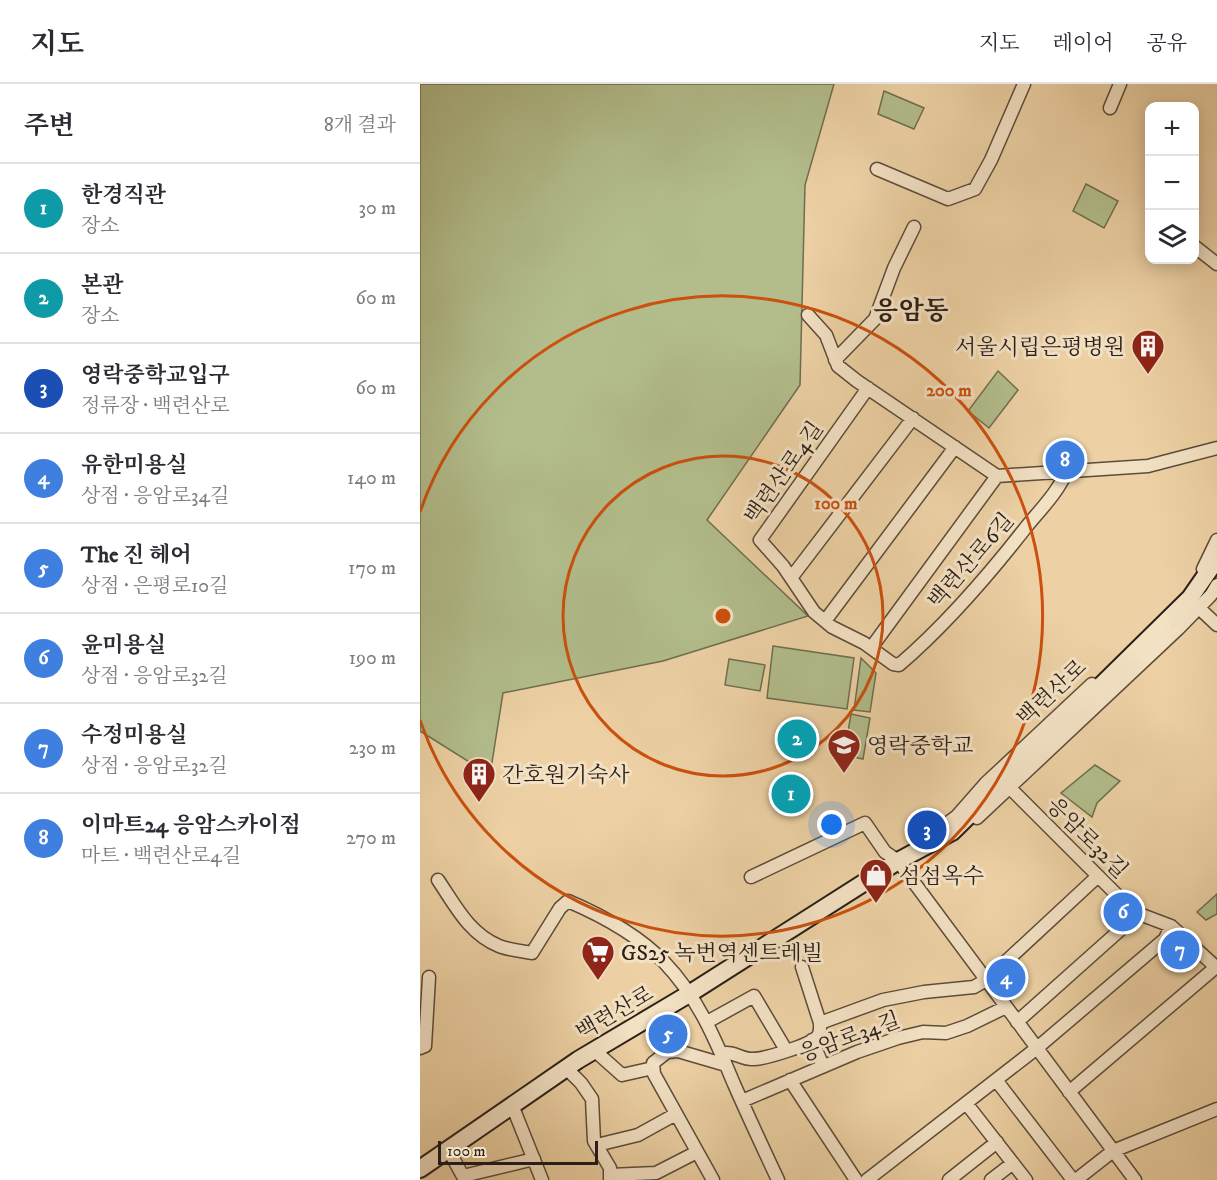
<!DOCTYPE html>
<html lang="ko">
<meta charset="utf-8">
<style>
:root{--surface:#fff;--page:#f2f2f3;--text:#2b2b33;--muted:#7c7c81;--line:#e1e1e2;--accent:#0b8043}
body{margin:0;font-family:"IM FELL DW Pica","Noto Serif KR",serif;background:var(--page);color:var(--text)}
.controls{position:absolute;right:18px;top:18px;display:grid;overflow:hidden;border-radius:12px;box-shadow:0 3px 15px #0003}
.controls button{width:54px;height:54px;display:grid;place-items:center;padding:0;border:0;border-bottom:2px solid var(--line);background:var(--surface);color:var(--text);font:30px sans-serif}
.scale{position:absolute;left:18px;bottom:15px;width:160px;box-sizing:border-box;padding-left:6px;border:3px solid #2b1f17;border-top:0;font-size:16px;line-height:21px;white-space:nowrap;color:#2b1f17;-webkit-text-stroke:4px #f3e1c4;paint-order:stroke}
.you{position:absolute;left:412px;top:741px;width:21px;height:21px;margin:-15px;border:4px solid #fff;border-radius:50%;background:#1a73e8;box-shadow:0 0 0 9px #1a73e833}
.badge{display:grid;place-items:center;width:39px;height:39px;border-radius:50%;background:var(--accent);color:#fff;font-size:20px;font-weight:700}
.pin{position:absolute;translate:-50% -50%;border:3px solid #fff;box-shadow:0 2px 6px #0006}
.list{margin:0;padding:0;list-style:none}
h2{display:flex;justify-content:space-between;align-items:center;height:78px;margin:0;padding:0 24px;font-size:26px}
h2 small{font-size:20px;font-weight:400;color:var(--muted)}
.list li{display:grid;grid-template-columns:39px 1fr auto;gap:18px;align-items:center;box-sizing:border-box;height:90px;padding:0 24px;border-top:2px solid var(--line)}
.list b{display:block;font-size:22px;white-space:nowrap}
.list p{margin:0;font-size:20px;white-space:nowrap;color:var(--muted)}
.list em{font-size:20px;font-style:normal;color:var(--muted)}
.icon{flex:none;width:33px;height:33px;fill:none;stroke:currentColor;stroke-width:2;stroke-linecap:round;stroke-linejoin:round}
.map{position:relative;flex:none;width:797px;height:1096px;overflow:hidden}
header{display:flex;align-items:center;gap:36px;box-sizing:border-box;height:84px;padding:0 30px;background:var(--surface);border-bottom:2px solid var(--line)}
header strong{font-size:28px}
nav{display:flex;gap:33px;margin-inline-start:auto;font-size:21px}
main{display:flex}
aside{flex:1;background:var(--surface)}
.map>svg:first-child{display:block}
</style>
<header>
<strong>지도</strong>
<nav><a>지도</a><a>레이어</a><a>공유</a></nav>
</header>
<main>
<aside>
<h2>주변<small>8개 결과</small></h2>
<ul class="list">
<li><span class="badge" style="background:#0f9aa8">1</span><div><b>한경직관</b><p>장소</p></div><em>30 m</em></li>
<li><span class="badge" style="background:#0f9aa8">2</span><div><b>본관</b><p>장소</p></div><em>60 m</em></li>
<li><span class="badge" style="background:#1a4fb4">3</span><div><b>영락중학교입구</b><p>정류장 · 백련산로</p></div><em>60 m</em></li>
<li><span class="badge" style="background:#3f7fe0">4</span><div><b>유한미용실</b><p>상점 · 응암로34길</p></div><em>140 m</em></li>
<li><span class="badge" style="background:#3f7fe0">5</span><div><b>The 진 헤어</b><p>상점 · 은평로10길</p></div><em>170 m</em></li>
<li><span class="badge" style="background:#3f7fe0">6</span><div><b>윤미용실</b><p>상점 · 응암로32길</p></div><em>190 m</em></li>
<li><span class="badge" style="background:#3f7fe0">7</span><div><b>수정미용실</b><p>상점 · 응암로32길</p></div><em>230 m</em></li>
<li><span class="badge" style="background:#3f7fe0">8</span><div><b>이마트24 응암스카이점</b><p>마트 · 백련산로4길</p></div><em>270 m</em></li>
</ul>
</aside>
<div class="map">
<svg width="797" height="1096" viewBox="0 0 797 1096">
<rect width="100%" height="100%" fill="#edd1a4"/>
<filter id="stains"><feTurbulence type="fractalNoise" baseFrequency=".00333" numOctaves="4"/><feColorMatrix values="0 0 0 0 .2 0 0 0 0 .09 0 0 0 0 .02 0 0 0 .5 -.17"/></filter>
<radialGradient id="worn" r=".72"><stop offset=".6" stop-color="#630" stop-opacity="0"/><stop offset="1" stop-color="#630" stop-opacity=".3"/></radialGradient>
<path fill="#b2bd8b" stroke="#6e6e51" stroke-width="1.5" d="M0,0H414L385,101L380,301L287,436L388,532L243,577L83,609L70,691L0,647Z
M464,7L504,24L494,45L458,30Z
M666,100L698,117L684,144L653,127Z
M578,287L598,306L569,344L548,327Z
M353,562L434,574L427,625L347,614Z
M441,574L456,589L450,628L434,626Z
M309,575L345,581L340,607L305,601Z
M431,630L450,634L443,675L424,671Z
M675,681L700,697L677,719L672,733L641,709Z
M797,810V830L786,836L777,828Z"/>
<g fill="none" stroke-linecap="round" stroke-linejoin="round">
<defs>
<path id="street" d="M690,24L700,0
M457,85L528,115L555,105L571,76L604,0
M774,162L797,180
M388,231L406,251L418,282L437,297L577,392L728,382L797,364
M415,276L455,235L474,184L494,143
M448,304L340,456L363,482L394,528L412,543L444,559L473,580L479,581C527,540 568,492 607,442C621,425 639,407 647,386
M783,485L797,456
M371,494L493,334
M779,524L797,541
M405,537L535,363
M451,564L577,392
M590,704L714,828L751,842L797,884
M557,734L758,545L791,511L797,501
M505,756L537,732L566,699L672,600
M331,793L445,739L465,768L478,777L715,1096
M18,796C35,821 49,850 79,862C89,866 102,867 112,869L140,824L148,817C183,832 218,851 244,878C278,913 296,957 314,1000C328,1032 343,1064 358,1096
M287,938L334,912L366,966
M597,938L718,830
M400,939L463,916L504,908L554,903L566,896L678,792
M392,956L403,982
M0,964L5,962L9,893
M174,966L202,991L233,984
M301,970C314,966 321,976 333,975C345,975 390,961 397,953C401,949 400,944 400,939L382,883
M146,984L161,999L172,1015L174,1057L190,1084V1096
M370,996L436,1096
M576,996L653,1096
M649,1008L796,883
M322,1017L437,968L478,954L503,948L526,949L547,942L586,923
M546,1019L606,1096
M92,1021L122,1096
M177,1061L218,1051L256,1030
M28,1065L45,1096
M190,1091L236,1089L277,1068
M43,1092L114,1075
M293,1096L234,990L233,979L247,968L258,967L306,981
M447,1096L617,964L745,855L751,842
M529,1096L577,1058
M571,1096L593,1079
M656,1096L693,1067L797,1025"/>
<path id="secondary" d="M0,1085L158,976L269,910L478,777L532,748L770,514L797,475"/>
</defs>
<use href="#street" stroke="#5c4c3a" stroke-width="15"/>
<use href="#secondary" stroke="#2b1f17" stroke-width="20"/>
<use href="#street" stroke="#f3e1c4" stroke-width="12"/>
<use href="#secondary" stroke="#f3e1c4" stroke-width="16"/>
</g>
<g fill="none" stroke="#cc500e" stroke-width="3">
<circle cx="303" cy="532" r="160"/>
<path d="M0 428A320 320 0 1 1 0 636"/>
</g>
<defs>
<symbol id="building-pin" viewBox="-11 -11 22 30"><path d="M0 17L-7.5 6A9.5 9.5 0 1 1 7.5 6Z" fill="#8f2418" stroke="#f3e1c4"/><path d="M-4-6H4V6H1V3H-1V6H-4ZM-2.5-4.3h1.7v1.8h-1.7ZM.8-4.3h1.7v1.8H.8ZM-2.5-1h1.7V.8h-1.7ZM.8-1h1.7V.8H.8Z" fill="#fff"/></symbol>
<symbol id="school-pin" viewBox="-11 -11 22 30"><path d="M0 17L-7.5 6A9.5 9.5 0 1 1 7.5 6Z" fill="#8f2418" stroke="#f3e1c4"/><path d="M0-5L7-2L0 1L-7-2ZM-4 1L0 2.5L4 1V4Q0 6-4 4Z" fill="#fff"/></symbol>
<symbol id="shop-pin" viewBox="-11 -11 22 30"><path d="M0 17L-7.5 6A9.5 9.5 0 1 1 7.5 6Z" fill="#8f2418" stroke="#f3e1c4"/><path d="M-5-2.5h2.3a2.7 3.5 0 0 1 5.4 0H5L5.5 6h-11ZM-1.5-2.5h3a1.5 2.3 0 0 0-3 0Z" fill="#fff"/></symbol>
<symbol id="supermarket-pin" viewBox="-11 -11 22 30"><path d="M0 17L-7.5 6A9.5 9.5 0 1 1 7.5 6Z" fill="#8f2418" stroke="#f3e1c4"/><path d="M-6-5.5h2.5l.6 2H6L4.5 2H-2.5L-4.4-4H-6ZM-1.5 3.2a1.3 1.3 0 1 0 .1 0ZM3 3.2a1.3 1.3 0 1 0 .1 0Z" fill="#fff"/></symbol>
</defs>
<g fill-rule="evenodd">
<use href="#building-pin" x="709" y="243" width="38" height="52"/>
<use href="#school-pin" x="405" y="642" width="38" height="52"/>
<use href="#building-pin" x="40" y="671" width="38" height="52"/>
<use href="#shop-pin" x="437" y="772" width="38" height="52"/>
<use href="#supermarket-pin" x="159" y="849" width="38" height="52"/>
</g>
<g text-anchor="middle" stroke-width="6" stroke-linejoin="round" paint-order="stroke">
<g font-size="22" fill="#2b1f17" stroke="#f3e1c4" text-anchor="start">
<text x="705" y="270" text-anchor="end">서울시립은평병원</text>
<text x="447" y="669">영락중학교</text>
<text x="82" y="698">간호원기숙사</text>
<text x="479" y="799">섬섬옥수</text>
<text x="201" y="876">GS25 녹번역센트레빌</text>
</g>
<g font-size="22" fill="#2b1f17" stroke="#f3e1c4">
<text transform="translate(363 388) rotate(-55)" y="8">백련산로4길</text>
<text transform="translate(550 476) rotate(-49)" y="8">백련산로6길</text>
<text transform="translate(631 608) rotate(-43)" y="8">백련산로</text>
<text transform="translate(668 753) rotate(45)" y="8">응암로32길</text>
<text transform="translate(194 928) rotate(-30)" y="8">백련산로</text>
<text transform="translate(429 952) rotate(-20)" y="8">응암로34길</text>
</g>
<g font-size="26" font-weight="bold" fill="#2b1f17" stroke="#f3e1c4">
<text x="491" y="235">응암동</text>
</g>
</g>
<circle cx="303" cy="532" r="9" fill="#cc500e" stroke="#f3e1c4" stroke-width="3"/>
<g font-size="18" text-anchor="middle" font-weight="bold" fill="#cc500e" stroke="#f3e1c4" stroke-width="6" stroke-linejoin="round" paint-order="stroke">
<text x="529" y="312">200 m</text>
<text x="416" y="425">100 m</text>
</g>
<rect width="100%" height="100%" filter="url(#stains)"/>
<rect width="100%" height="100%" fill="url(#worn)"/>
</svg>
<div class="controls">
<button>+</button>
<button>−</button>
<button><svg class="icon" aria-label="layers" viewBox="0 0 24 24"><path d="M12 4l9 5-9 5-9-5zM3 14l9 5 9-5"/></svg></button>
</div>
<div class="scale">100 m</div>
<div class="you"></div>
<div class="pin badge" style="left:371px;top:710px;background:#0f9aa8">1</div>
<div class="pin badge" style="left:377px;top:655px;background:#0f9aa8">2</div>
<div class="pin badge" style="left:507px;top:746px;background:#1a4fb4">3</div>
<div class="pin badge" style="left:586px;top:894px;background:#3f7fe0">4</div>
<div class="pin badge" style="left:248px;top:950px;background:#3f7fe0">5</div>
<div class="pin badge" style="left:703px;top:828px;background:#3f7fe0">6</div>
<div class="pin badge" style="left:760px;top:866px;background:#3f7fe0">7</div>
<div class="pin badge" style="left:645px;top:376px;background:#3f7fe0">8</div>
</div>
</main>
